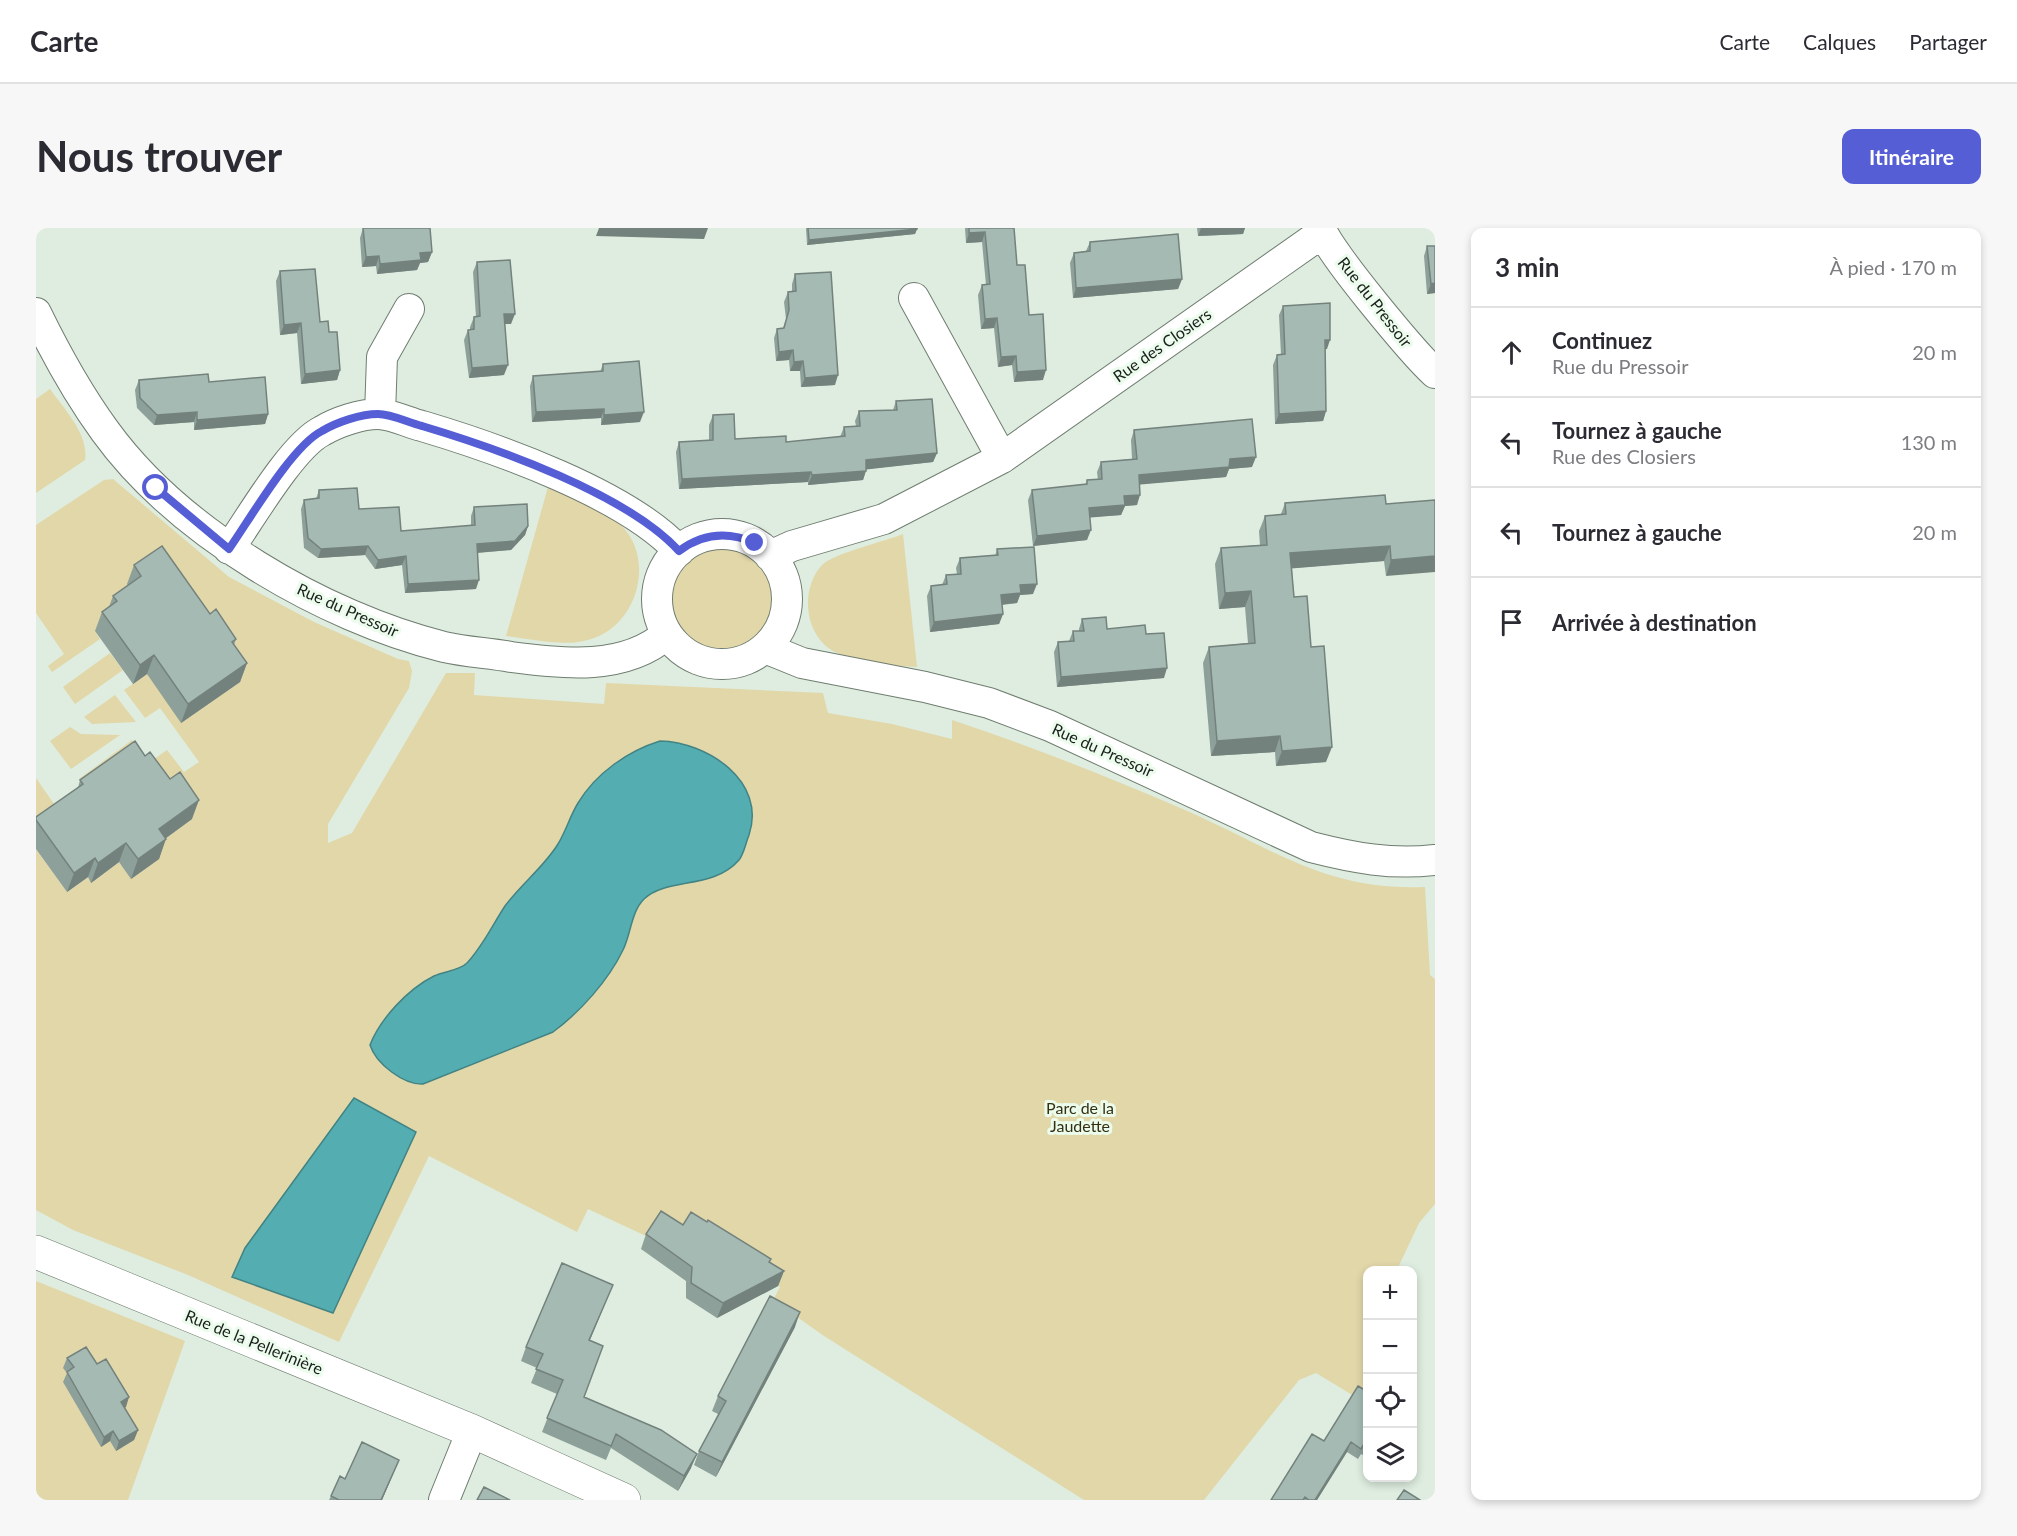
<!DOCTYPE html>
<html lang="fr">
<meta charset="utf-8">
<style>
:root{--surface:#fff;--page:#f7f7f7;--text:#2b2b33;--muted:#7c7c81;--line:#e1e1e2;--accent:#565ed5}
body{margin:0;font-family:Lato,sans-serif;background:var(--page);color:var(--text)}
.controls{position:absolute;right:18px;bottom:18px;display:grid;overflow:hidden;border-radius:12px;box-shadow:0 3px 9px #0003}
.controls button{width:54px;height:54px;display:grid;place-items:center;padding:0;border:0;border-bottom:2px solid var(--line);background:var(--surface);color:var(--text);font:30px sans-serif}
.stop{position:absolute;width:18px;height:18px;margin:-14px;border:4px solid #565ed5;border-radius:50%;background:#fff}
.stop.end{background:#565ed5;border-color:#fff;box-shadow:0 2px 6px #0008}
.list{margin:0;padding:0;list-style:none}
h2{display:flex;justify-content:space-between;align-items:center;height:78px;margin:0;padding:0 24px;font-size:26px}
h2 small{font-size:20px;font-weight:400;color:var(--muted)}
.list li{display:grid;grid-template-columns:39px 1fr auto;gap:18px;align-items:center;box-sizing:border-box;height:90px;padding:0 24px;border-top:2px solid var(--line)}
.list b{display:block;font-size:22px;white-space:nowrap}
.list p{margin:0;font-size:20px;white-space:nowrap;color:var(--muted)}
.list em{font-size:20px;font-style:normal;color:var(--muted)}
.icon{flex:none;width:33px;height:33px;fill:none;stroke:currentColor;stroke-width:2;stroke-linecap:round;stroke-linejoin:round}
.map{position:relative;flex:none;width:1399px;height:1272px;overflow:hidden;border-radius:12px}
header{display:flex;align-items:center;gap:36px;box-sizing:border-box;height:84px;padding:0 30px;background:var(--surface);border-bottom:2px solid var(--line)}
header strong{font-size:28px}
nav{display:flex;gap:33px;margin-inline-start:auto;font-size:21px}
.intro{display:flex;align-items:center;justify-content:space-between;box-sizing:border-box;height:144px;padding:0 36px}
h1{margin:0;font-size:42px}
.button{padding:15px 27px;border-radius:12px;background:var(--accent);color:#fff;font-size:21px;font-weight:700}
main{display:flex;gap:36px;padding:0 36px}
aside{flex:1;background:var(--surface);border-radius:12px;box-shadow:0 3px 9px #0003}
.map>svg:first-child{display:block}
</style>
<header>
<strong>Carte</strong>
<nav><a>Carte</a><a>Calques</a><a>Partager</a></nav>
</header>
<div class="intro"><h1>Nous trouver</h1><a class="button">Itinéraire</a></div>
<main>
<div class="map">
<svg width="1399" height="1272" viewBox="0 0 1399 1272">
<rect width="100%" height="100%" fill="#deeddf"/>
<path fill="#e2d7a9" d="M14,161C28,181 53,206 49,232L0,265V171Z
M77,251L193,349L278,394L362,431L373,433L376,443L373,460L292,596V615L316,605L410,445H439L438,467L568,476L570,455L787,465L792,485L856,496L916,511V492C995,518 1072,549 1149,582C1236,620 1289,663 1389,659L1394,747L1399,751V976L1383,995L1361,1042H1332L1331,1176L1280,1145L1263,1152L1168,1272H1048L788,1108L737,1072L744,1059L728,1049L612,1009L552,981L541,1004L393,928L303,1114L152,1047L37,1002L0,982V621L31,664L52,649L56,654L83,634L95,650L122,630L51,562L43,551L96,512L114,534L131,522L148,544L163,534L124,480L109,490L88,462L111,446L98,367L59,403L64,411L16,444L12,438L28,426L0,385V297L68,252Z
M512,259C535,270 567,278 585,297C621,333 600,400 552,412C526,419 496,411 470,408Z
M867,306L881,439C858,438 820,434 799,424C769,409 763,362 786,337C796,326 850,313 867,306Z
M634 370a52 52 0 1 1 104 0a52 52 0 1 1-104 0Z
M74,425L87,442L39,476L27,459Z
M79,467L100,494L56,496L48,489Z
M34,499L45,506L84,507L35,541L14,513Z
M0,550L25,586L0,603Z
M0,1053L149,1113L92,1272H0Z"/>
<path fill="#54aeb1" stroke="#428384" stroke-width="1.5" d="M624,513C671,514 731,553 713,607C710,614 708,626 703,632C677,662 631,649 608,671C595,684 595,706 587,722C572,753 544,784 517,804L387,856C368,857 340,836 334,817C344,791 372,761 398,748C408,743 423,743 431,735C447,718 457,696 469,678C485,656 508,639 522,616C530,603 534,588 542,575C560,545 592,523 624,513Z
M318,870L380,904L297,1085L196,1049L209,1020Z"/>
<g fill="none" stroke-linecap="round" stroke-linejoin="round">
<defs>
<path id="street" d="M1285,0C1290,21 1379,127 1399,145
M878,70L966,230
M0,85C20,126 42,166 69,203C142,304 287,389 408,419C430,424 453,425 475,429C527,436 589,443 631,406
M344,186L346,129L373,81
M621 371a65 65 0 1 1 130 0a65 65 0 1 1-130 0Z
M193,321C214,291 256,218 286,203C301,194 325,186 342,186C356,186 373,195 386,198C460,220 591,266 643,323
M734,328L756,318L848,291L966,230L1286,5
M729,420L766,435L889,459L953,475L1014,498L1275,619C1318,630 1355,637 1399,632
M408,1272L436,1203"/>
<path id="secondary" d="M0,1024L436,1203L588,1272"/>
</defs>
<use href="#street" stroke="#6f7d70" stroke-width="32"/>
<use href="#secondary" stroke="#6f7d70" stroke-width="34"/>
<use href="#street" stroke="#fff" stroke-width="30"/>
<use href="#secondary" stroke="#fff" stroke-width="33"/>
</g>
<path fill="#8ea09a" d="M327,0L396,24L392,34L384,35L381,42L341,46L340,38L326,39L324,10Z
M770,0H881V1L879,6L771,17Z
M929,0H978L981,37L1007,152L978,154L976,137L962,139L958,100L945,101L942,67L946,57H950L946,14L930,15Z
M1161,0H1209L1207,6L1162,8Z
M1054,14L1146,51L1142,61L1037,70L1034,35L1038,25L1050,23Z
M1391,18H1399V65L1391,66L1388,28Z
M441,34L475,96H469L468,147L433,150L428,112L432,102H434V99L438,89H440L437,44Z
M244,43L284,94L304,142L301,152L265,156L261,105L244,107L240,53Z
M759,46L799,157L765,159L764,143H754L753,132L740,133L738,110L741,101L747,100L750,91L748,74L752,64H756V56Z
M1247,78L1291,121H1289L1290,183L1287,193L1239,196L1237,137L1241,127H1245L1243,87Z
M567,136L604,194L565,197V190L496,194L494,158L497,148L564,144Z
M103,152L173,154L232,186L229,196L158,202V194L118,197L101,180L99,162Z
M860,173L901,225L897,234L830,241L827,252L772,257V254L643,261L640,224L643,214L673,212V197L677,187L699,211L750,214L804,209L808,199L820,198L819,193L823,183L857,182Z
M1098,202L1216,239L1193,241L1190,249L1103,256L1101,277L1089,278L1085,287L1054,289L1051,312L997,318L992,272L996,262L1049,257L1051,252H1062L1061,244L1065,234L1096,231L1095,212Z
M283,262L323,281L365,303L435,298V288L438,279L492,298L489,307L475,322L441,325L440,361L369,365L366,337L339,341L329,327L282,330L268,320L265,281L268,272L280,271Z
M1399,272L1350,348L1348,333L1256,340L1258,369L1275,419L1290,534L1240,538L1239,524L1175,528L1167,435L1173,419L1212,415L1209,379L1183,381L1179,336L1185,320L1224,317L1223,303L1229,288L1245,286L1249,275L1350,276Z
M961,321L997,366L984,367L981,375L966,377L967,386L963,396L894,404L891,368L895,358L906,357L910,347L921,346L920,340L924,330L959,328Z
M98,337L174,386L200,411L198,417L211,435L204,454L145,495L111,446L97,456L59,403L66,384L73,379L77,368L92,358L91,356Z
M1046,391L1071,401L1110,406L1128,450L1021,459L1018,424L1022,414L1033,413L1037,403H1043V401Z
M109,528L156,591L129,611L123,631L95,651L83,634L55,655L52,649L31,664L0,621V589L42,560L44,552Z
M647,997L735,1031L734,1034L748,1043L742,1058L681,1090L650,1070V1053L605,1021L610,1006Z
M571,1071L554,1112L548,1169L655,1240L642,1263L575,1220L570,1232L506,1204L521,1166L495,1155L501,1140L485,1133L490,1119Z
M759,1099L680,1249L658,1237L663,1223L682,1186L676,1183L682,1168Z
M31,1130L61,1136L90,1179L88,1180L102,1202L98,1212L80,1223L74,1213L65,1219L27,1154L31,1145L27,1140Z
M1332,1164V1228L1331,1229L1325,1226L1322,1231L1311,1224L1281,1272H1235Z
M363,1232L346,1272H293L295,1268L309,1251Z"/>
<path fill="#74827d" d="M563,0H672L668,11L560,8Z
M1165,0H1209L1207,6L1162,8Z
M881,1L879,6L771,17L773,12Z
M949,4L946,14L930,15L933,5Z
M396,24L392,34L384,35L381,42L341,46L344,36L384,25Z
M343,28L340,38L326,39L330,29Z
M1146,51L1142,61L1037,70L1040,60Z
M1399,55V65L1391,66L1395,56Z
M468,86H479L475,96H465Z
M961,90L958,100L945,101L949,91Z
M265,95L261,105L244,107L248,97Z
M1289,112H1294L1291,121L1285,122Z
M757,122L753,132L740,133L743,124Z
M980,128L976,137L962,139L965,129Z
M767,133L764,143H754L758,134Z
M472,137L468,147L433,150L436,140Z
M304,142L301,152L265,156L269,146Z
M1010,142L1007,152L978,154L981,144Z
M802,147L799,157L765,159L769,150Z
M568,181L565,190L496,194L500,184Z
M1290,183L1287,193L1239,196L1243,186Z
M161,184L158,194L118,197L121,187Z
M608,184L604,194L565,197L568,187Z
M232,186L229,196L158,202L161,192Z
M901,225L897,234L826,242L830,232Z
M1220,229L1216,239L1193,241L1190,249L1099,257L1103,247L1194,231Z
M830,243L827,252L772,257L776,247Z
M775,244L772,254L643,261L646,251Z
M1104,267L1101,277L1089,278L1085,287L1049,290L1053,280L1088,268Z
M492,298L489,307L475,322L438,325L441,316Z
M1055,302L1051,312L997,318L1001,308Z
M332,318L329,327L282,330L285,321Z
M1354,318L1348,333L1249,341L1254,325Z
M370,328L366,337L339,341L342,332Z
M1399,328V344L1350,348L1355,332Z
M443,352L440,361L369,365L372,356Z
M1001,356L997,366L984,367L981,375L961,377L965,367L984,357Z
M1215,363L1209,379L1183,381L1189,365Z
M967,386L963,396L894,404L898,394Z
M118,427L111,446L97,456L104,437Z
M211,435L204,454L145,495L152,476Z
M1131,440L1128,450L1021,459L1025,449Z
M1244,508L1239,524L1175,528L1181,513Z
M1296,519L1290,534L1240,538L1246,523Z
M163,572L156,591L116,620L123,601Z
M130,611L123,631L95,651L102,631Z
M90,615L83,634L55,655L62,635Z
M59,630L52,649L31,664L38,645Z
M748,1043L742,1058L681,1090L687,1075Z
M577,1057L571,1071L548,1126L553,1112Z
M764,1084L759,1099L680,1249L686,1234Z
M93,1169L90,1179L82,1184L85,1174Z
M102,1202L98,1212L80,1223L83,1213Z
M77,1203L74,1213L65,1219L68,1209Z
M1315,1214L1311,1224L1281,1272H1279Z
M661,1226L655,1240L642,1263L648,1248Z
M363,1232L346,1272H345Z"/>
<path fill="#a5bab3" stroke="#74827d" stroke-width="1.5" d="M327,0H394L396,24L384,25L385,32L344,36L343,28L330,29Z
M772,0H881V1L773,12Z
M933,0H978L981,37H989L993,87L1007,86L1010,142L981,144L980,128L965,129L961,90L949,91L946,57L954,56L949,4L933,5Z
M1142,6L1146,51L1040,60L1038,25L1054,23V14Z
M1391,18H1399V55L1395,56Z
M474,32L479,86H468L472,137L436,140L432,102L438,101V89L444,88L441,34Z
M279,41L284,94L292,93L293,104H301L304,142L269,146L265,95L248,97L244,43Z
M795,44L802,147L769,150L767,133L758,134L757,122L743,124L741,101L748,100L753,82L752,64L760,63L759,46Z
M1294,75V112H1289L1290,183L1243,186L1241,127L1249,126L1247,78Z
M603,133L608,184L568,187V181L500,184L497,148L567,143V136Z
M172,146L173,154L229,149L232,186L161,192V184L121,187L104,170L103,152Z
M896,171L901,225L830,232V243L776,247L775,244L646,251L643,214L677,212V187L698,186L699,211L750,208V214L809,208L808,199L824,198L823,183L861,182L860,173Z
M1216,191L1220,229L1194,231L1193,239L1103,247L1104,267L1088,268L1089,277L1053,280L1055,302L1001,308L996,262L1051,256V252L1066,251L1065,234L1101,231L1098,202Z
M321,260L323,281L363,279L365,303L439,297L438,279L491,276L492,298L479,313L441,316L443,352L372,356L370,328L342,332L332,318L285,321L272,310L268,272L283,270V262Z
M1349,267L1350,276L1399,272V328L1355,332L1354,318L1254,325L1258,369L1271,368L1275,419L1288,418L1296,519L1246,523L1244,508L1181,513L1173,419L1219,415L1215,363L1189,365L1185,320L1231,317L1229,288L1250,286L1249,275Z
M126,318L174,386L180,381L200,411L196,414L211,435L152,476L118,427L104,437L66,384L81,373L77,368L105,348L98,337Z
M998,319L1001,356L984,357L985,365L965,367L967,386L898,394L895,358L911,356L910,347L925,346L924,330L962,327L961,321Z
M1070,389L1071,401L1109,397L1110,406L1128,405L1131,440L1025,449L1022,414L1038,413L1037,403H1048L1046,391Z
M99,513L109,528L114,524L134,551L144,544L163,572L123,601L130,611L102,631L90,615L62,635L59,630L38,645L0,592V589L47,556L44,552Z
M625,983L647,997L655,984L671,994L672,992L735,1031L733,1034L748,1043L687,1075L655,1055L656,1039L610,1006Z
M526,1035L577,1057L553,1112L567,1118L548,1169L625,1202L661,1226L648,1248L580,1206L575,1218L511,1190L527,1152L500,1141L507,1126L490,1119Z
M734,1068L764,1084L686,1234L663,1223L690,1173L682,1168Z
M50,1119L61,1136L70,1131L93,1169L85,1174L102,1202L83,1213L77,1203L68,1209L31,1144L38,1139L31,1130Z
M1322,1158L1332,1164V1218L1328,1216L1325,1221L1315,1214L1279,1272H1273L1269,1269L1267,1272H1235L1276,1206L1288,1213Z
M326,1214L363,1232L345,1272H303L295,1268L304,1248L309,1251Z
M448,1259L474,1272H441Z
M1368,1262L1384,1272H1361Z"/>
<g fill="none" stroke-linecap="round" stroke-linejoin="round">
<path stroke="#565ed5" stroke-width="8" d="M120,260L193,321C214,291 256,218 286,203C301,194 325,186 342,186C356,186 373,195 386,198C460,220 591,266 643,323C667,305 692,303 719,315"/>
</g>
<g text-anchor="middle" stroke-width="6" stroke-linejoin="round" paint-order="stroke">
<g font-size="16" fill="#191f1a" stroke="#ebfbec">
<text transform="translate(1339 74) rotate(52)" y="6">Rue du Pressoir</text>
<text transform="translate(1126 117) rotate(-35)" y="6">Rue des Closiers</text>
<text transform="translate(312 382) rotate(24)" y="6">Rue du Pressoir</text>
<text transform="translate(1067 522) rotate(24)" y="6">Rue du Pressoir</text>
<text transform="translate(218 1114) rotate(22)" y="6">Rue de la Pellerinière</text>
</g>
<g font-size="16" fill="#362f12" stroke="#ebfbec">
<text x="1044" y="886">Parc de la<tspan x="1044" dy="18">Jaudette</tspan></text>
</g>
</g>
</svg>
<div class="controls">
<button>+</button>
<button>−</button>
<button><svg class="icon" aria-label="locate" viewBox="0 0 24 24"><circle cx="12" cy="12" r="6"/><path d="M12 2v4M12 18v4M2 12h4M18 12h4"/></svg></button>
<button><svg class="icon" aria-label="layers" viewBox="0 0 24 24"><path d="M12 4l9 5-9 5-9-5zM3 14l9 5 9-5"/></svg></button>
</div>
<div class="stop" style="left:120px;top:260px"></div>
<div class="stop end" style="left:719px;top:315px"></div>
</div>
<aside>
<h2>3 min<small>À pied · 170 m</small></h2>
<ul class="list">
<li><svg class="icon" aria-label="ahead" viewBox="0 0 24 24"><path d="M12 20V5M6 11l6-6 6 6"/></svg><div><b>Continuez</b><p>Rue du Pressoir</p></div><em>20 m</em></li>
<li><svg class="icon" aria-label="left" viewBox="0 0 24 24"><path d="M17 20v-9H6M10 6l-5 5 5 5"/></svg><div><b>Tournez à gauche</b><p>Rue des Closiers</p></div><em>130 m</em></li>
<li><svg class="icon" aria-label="left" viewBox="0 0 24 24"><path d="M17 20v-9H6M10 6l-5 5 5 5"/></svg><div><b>Tournez à gauche</b></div><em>20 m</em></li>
<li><svg class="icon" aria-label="arrive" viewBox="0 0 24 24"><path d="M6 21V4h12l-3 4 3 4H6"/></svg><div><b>Arrivée à destination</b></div></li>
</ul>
</aside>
</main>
